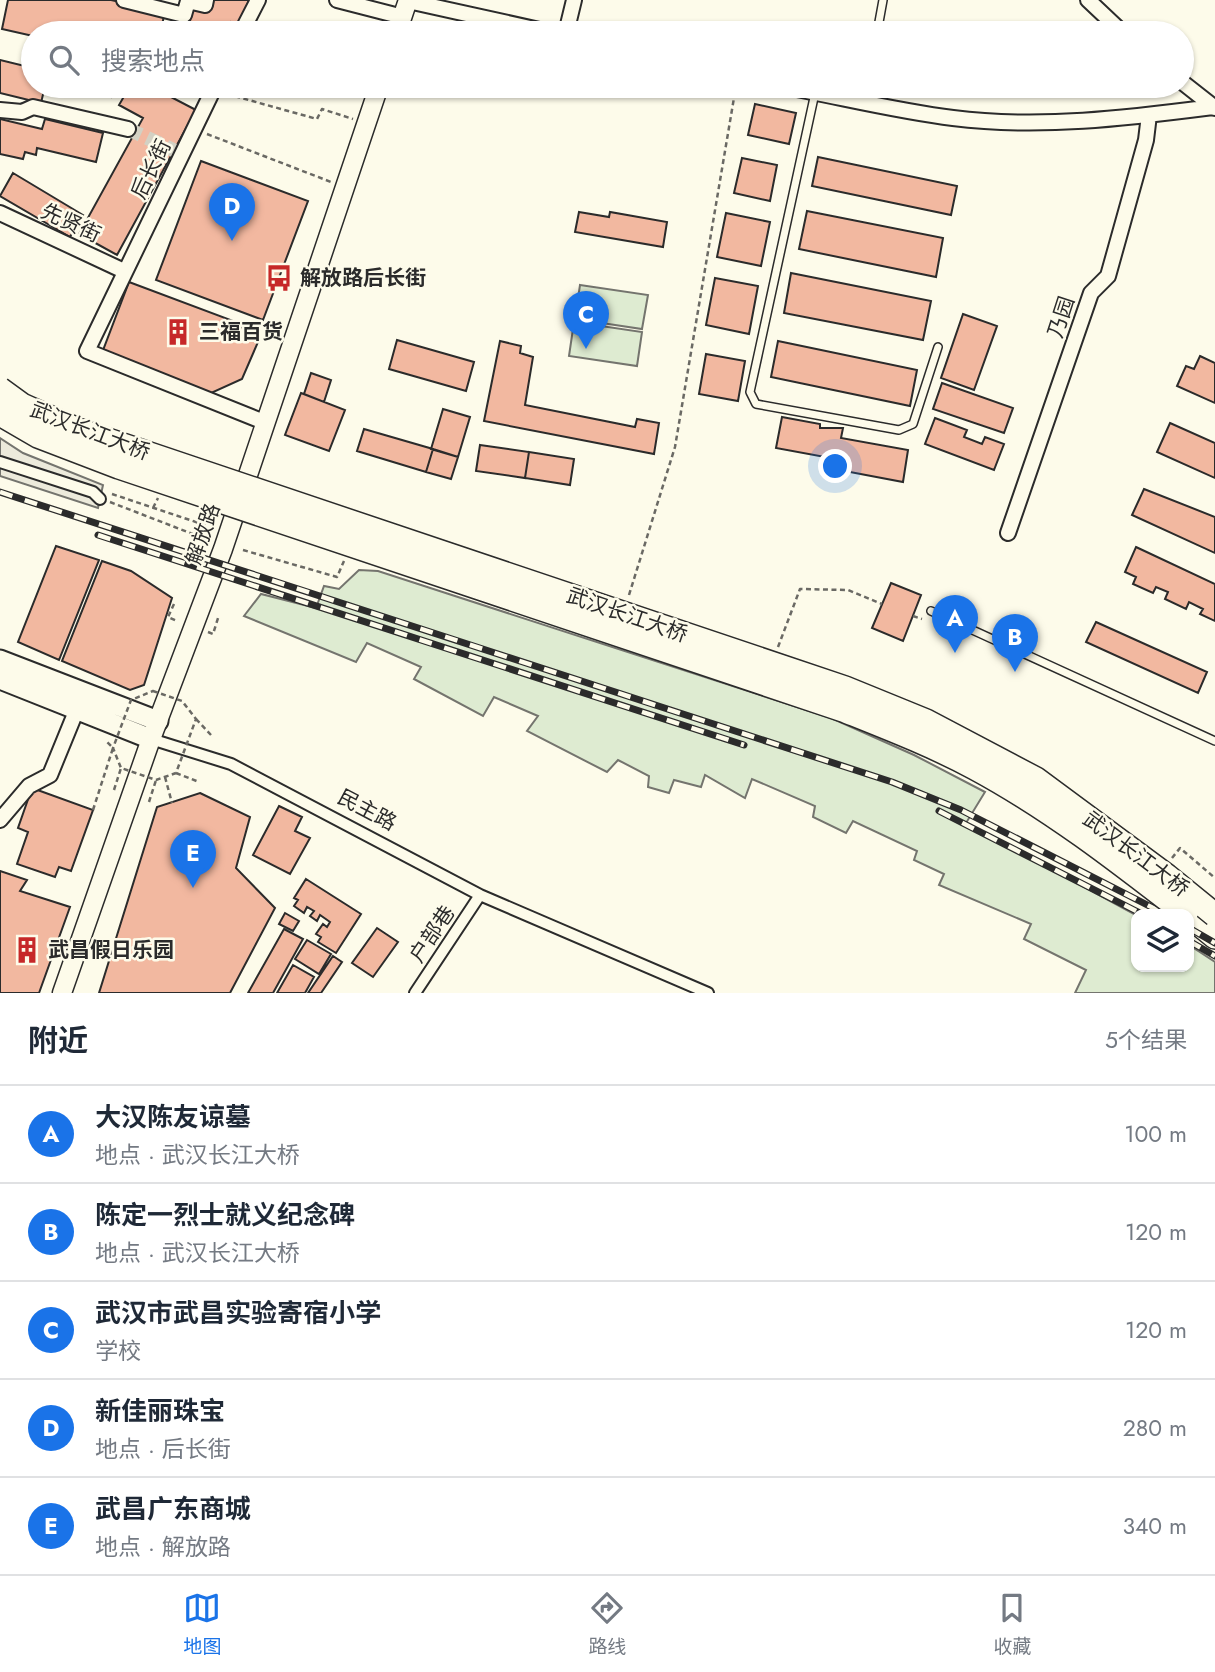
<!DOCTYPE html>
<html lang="zh">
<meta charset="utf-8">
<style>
:root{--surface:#fff;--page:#f6f6f7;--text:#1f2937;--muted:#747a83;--line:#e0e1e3;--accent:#1a73e8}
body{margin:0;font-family:Jost,"Noto Sans SC",sans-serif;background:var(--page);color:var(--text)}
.controls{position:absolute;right:21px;bottom:21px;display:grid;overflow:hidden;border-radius:14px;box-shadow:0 2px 5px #0004}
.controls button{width:63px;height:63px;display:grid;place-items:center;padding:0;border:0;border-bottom:2px solid var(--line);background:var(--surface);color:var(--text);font:35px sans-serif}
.you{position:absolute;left:836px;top:467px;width:24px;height:24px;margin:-18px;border:5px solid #fff;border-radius:50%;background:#1a73e8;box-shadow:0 0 0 10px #1a73e833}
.badge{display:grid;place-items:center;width:46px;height:46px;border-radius:50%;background:var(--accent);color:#fff;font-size:23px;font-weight:700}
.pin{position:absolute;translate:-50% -58px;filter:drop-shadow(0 2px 4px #0008)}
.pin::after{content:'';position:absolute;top:37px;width:24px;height:21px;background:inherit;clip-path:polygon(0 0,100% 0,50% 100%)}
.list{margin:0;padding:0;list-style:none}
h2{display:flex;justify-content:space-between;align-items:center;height:91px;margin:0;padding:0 28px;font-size:30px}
h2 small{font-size:23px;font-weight:400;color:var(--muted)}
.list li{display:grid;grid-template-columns:46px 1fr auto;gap:21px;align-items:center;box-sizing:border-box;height:98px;padding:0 28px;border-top:2px solid var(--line)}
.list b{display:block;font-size:26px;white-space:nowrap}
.list p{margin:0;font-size:23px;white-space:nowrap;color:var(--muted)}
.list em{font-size:23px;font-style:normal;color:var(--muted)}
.icon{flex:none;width:38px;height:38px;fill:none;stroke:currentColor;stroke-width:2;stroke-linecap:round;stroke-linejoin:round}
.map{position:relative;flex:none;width:1215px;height:993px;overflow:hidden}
.search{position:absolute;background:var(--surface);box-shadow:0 2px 5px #0004;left:21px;right:21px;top:21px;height:77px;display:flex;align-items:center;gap:18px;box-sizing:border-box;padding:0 24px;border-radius:38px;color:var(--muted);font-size:26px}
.sheet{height:581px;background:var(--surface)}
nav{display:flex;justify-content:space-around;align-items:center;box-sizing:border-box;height:98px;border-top:2px solid var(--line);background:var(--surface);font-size:19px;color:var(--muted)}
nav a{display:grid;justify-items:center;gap:4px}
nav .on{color:var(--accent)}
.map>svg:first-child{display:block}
</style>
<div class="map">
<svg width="1215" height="993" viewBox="0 0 1215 993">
<rect width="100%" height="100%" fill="#fdfbea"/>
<path fill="#deebd1" stroke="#74746e" stroke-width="2" d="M580,285L648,295L642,329L575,319Z
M574,322L642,332L637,366L569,356Z
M359,570L378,571L831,718L914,755L985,792L966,823L1136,915V967H1189V945L1215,962V993H1075L1086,970L1024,939L1031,924L939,885L944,874L914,860L917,851L853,821L846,833L813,817L815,806L752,779L745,798L705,775L701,787L674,780L669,793L648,787L649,776L618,760L607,772L527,731L538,716L494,697L483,716L414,679L421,667L367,643L356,662L244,616L261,594L316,608L324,586L339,589Z"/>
<path fill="#eceadb" stroke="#74746e" stroke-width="2" d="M0,438L23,453L103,485L98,508L0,476Z"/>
<path fill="#f2b8a0" stroke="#2b2b2b" stroke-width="2" d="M8,0H111L165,12L160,33H33V36L2,29Z
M208,0H249L241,26L231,22L227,33H181L190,4Z
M0,60L33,68V86H45L41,103L0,93Z
M62,86H113L111,97Z
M130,86H150L196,110L117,255L79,234L143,118L119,105Z
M755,104L796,113L789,144L748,135Z
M0,119L42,129L45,119L103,133L96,162L37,148L36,155L25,152L23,159L0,154Z
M818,157L957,186L951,215L812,186Z
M742,158L777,165L770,201L734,193Z
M201,161L308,201L263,320L156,280Z
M13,173L83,215L70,237L0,196Z
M807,211L943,238L936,277L799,249Z
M579,212L609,217L610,212L667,222L663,247L575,232Z
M726,213L770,222L761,266L717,257Z
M791,273L931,301L923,340L784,313Z
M715,278L758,286L749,334L706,325Z
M129,282L236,322L258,342L242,379L209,394L102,353Z
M963,314L997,326L974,390L941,378Z
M397,340L474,362L466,391L389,369Z
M500,341L521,346L520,353L533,357L525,405L635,427L637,419L659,423L654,454L484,421Z
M778,341L917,370L910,406L771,377Z
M706,354L745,361L738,401L699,394Z
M1200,356L1215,363V403L1177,386L1186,366L1194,369Z
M311,373L331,380L324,402L304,394Z
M942,383L1013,408L1004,433L933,409Z
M301,393L345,410L329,451L285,435Z
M443,409L470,417L458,457L431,449Z
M782,417L820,424V428H843L841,438L908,450L903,482L834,469L836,459L776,448Z
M935,418L967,430L964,437L982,444L985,437L1004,444L994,470L925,444Z
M1170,423L1215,443V478L1157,452Z
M364,429L433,449L426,472L357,451Z
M480,445L529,452L525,478L476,471Z
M433,449L458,457L451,479L426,472Z
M529,452L574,459L570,485L525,478Z
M1144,489L1215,517V553L1132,515Z
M56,546L99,560L59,660L18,642Z
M1136,547L1215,584V621L1200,614L1203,609L1189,602L1186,609L1165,599L1168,592L1156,587L1153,593L1133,584L1136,577L1125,572Z
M102,561L131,571L172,598L144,685L130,690L62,661Z
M891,583L921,595L903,641L872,628Z
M1096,622L1207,672L1198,693L1086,642Z
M32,788L93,810L71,871L59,867L55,877L17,864L28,832L18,828Z
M200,793L250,817L236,868L275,908L230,993H99L157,807Z
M279,806L302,817L295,831L310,838L290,874L253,855Z
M0,871L27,880L20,891L70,907L39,993H0Z
M306,879L361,914L336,953L318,942L321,937L316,934L323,924L327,927L330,922L320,915L317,921L310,916L314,911L307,907L304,913L294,906L298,900L294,898Z
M285,913L299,921L293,931L279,924Z
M377,928L398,942L373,977L352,963Z
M284,929L303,939L273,993H248Z
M307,940L331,954L319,974L295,959Z
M333,956L342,962L321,993H308Z
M293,965L314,977L305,993H277Z"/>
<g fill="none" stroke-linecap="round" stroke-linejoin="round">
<path stroke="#d3d1c4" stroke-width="14" stroke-dasharray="14 7" stroke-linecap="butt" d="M128,129L182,154"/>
<defs>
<path id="service" d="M877,33L883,0
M815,93L750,392L756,404L899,430L913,424L938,347
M865,102L868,86
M931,611L1215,741"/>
<path id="pedestrian" d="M0,462L93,492L100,499
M151,739L231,764L480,895L708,993
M415,993L480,895"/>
<path id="minor" d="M124,0L184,15L188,1L205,5L206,0
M337,0L403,17
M1088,0L1123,33
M408,1L553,33
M241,33L258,0
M566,33L574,0
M1182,82L1215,108
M215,86L87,351L264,422
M780,86C837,96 895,111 953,118C1039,129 1127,118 1213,107
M0,110L22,112L33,107L128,129
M0,213L124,271
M1008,533L1091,293L1108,276L1146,140L1149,115
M0,820L29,786L50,775L77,709"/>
<path id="tertiary" d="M397,33L408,0
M62,993L151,739L223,549L379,86"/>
<path id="secondary" d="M0,660L158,721
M0,679L151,739"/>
<path id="trunk" d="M1189,916L1215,937"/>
</defs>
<use href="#service" stroke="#2b2b2b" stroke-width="10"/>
<use href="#pedestrian" stroke="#2b2b2b" stroke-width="14"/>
<use href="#minor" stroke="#2b2b2b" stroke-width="18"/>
<use href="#tertiary" stroke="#2b2b2b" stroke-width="21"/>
<use href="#secondary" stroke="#2b2b2b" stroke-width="23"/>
<use href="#trunk" stroke="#2b2b2b" stroke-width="26"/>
<path stroke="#6a6964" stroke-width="2.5" stroke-dasharray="5 3.5" stroke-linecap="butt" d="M227,94L317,119L322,109L353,119
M207,134L331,182
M112,494L208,526
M110,502L198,536
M153,508L158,498
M243,550L337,577L344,561
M629,595L675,447L736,86
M174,604L168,617L177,621
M913,616L922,619
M208,632L213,634L219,615
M778,647L800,589L848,590L882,604
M196,719L211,735
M176,773L199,782
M165,777L172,803
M114,790L121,768
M149,802L156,780
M93,810L113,748L105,740
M1172,858L1180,848L1215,878"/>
<use href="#service" stroke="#fdfbea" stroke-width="7"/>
<use href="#pedestrian" stroke="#fdfbea" stroke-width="10"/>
<use href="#minor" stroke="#fdfbea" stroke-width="14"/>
<use href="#tertiary" stroke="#fdfbea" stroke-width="18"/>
<use href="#secondary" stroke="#fdfbea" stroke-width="19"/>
<use href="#trunk" stroke="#fdfbea" stroke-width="23"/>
<defs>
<path id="rail" d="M0,492L892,782L961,810L1165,914
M98,535L744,745
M939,811L1142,914
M1189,928L1215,943
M1189,941L1215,956"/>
</defs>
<use href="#rail" stroke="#2b2b2b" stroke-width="7"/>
<use href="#rail" stroke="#fdfbea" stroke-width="4.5" stroke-dasharray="13" stroke-linecap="butt"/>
<defs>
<path id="trunk-bridge" d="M0,389L22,405L78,430L845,688L926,721L1036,779L1167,876L1215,915
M0,414L38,436L119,467L843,710C888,728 932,745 975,768C1051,809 1119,862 1186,914"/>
</defs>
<use href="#trunk-bridge" stroke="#2b2b2b" stroke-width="26" stroke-linecap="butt"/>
<path stroke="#6a6964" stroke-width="2.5" stroke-dasharray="5 3.5" stroke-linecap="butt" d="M153,691L182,701L196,719L176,773L156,780L121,768L113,748L131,700Z"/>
<use href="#trunk-bridge" stroke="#fdfbea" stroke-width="23"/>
</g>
<defs>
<symbol id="bus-bare" viewBox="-9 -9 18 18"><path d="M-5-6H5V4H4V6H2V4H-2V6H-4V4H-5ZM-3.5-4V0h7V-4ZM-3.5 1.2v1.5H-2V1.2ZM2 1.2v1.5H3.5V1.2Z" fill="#c62828" stroke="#fdfbea" stroke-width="2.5" paint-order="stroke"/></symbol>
<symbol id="building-bare" viewBox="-9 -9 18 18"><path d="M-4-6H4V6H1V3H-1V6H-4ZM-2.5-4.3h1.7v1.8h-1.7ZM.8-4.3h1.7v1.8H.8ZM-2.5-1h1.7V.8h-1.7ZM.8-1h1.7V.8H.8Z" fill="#c62828" stroke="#fdfbea" stroke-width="2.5" paint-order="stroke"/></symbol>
</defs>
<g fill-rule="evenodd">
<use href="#bus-bare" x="260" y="259" width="38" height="38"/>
<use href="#building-bare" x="159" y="313" width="38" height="38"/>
<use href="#building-bare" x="8" y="931" width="38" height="38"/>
</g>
<g text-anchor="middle" stroke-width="5" stroke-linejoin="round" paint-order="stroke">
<g font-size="21" fill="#2b2b2b" stroke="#fdfbea">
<text transform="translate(151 169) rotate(-64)" y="7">后长街</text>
<text transform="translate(71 223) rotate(25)" y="7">先贤街</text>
<text transform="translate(1061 317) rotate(-72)" y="7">乃园</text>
<text transform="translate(90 431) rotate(21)" y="7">武汉长江大桥</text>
<text transform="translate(203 534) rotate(-71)" y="7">解放路</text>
<text transform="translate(627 615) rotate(19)" y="7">武汉长江大桥</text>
<text transform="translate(367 810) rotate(28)" y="7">民主路</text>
<text transform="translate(1136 854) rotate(37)" y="7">武汉长江大桥</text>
<text transform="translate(432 934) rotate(-56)" y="7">户部巷</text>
</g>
<g font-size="21" font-weight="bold" fill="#2b2b2b" stroke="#fdfbea" text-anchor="start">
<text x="300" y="285">解放路后长街</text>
<text x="199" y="339">三福百货</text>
<text x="48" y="957">武昌假日乐园</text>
</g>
</g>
</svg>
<div class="controls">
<button><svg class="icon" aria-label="layers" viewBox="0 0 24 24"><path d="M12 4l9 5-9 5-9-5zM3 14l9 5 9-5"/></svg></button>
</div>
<div class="you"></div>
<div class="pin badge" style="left:955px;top:653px">A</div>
<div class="pin badge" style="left:1015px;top:672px">B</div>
<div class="pin badge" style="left:586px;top:349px">C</div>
<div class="pin badge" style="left:232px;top:241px">D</div>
<div class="pin badge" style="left:193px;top:888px">E</div>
<div class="search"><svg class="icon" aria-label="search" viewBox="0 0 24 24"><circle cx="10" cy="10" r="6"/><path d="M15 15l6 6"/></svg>搜索地点</div>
</div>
<section class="sheet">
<h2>附近<small>5个结果</small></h2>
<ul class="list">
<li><span class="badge">A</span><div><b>大汉陈友谅墓</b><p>地点 · 武汉长江大桥</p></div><em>100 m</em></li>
<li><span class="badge">B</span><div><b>陈定一烈士就义纪念碑</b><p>地点 · 武汉长江大桥</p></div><em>120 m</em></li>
<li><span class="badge">C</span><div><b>武汉市武昌实验寄宿小学</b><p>学校</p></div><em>120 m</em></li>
<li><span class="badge">D</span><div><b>新佳丽珠宝</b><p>地点 · 后长街</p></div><em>280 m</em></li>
<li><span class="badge">E</span><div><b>武昌广东商城</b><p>地点 · 解放路</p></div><em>340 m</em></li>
</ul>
</section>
<nav>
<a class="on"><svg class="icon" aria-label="map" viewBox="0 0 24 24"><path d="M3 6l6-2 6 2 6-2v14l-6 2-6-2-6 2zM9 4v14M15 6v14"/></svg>地图</a>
<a><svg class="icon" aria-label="directions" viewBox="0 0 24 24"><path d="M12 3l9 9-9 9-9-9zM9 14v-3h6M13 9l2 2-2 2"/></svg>路线</a>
<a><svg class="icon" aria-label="saved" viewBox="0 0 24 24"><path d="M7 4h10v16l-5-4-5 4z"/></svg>收藏</a>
</nav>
